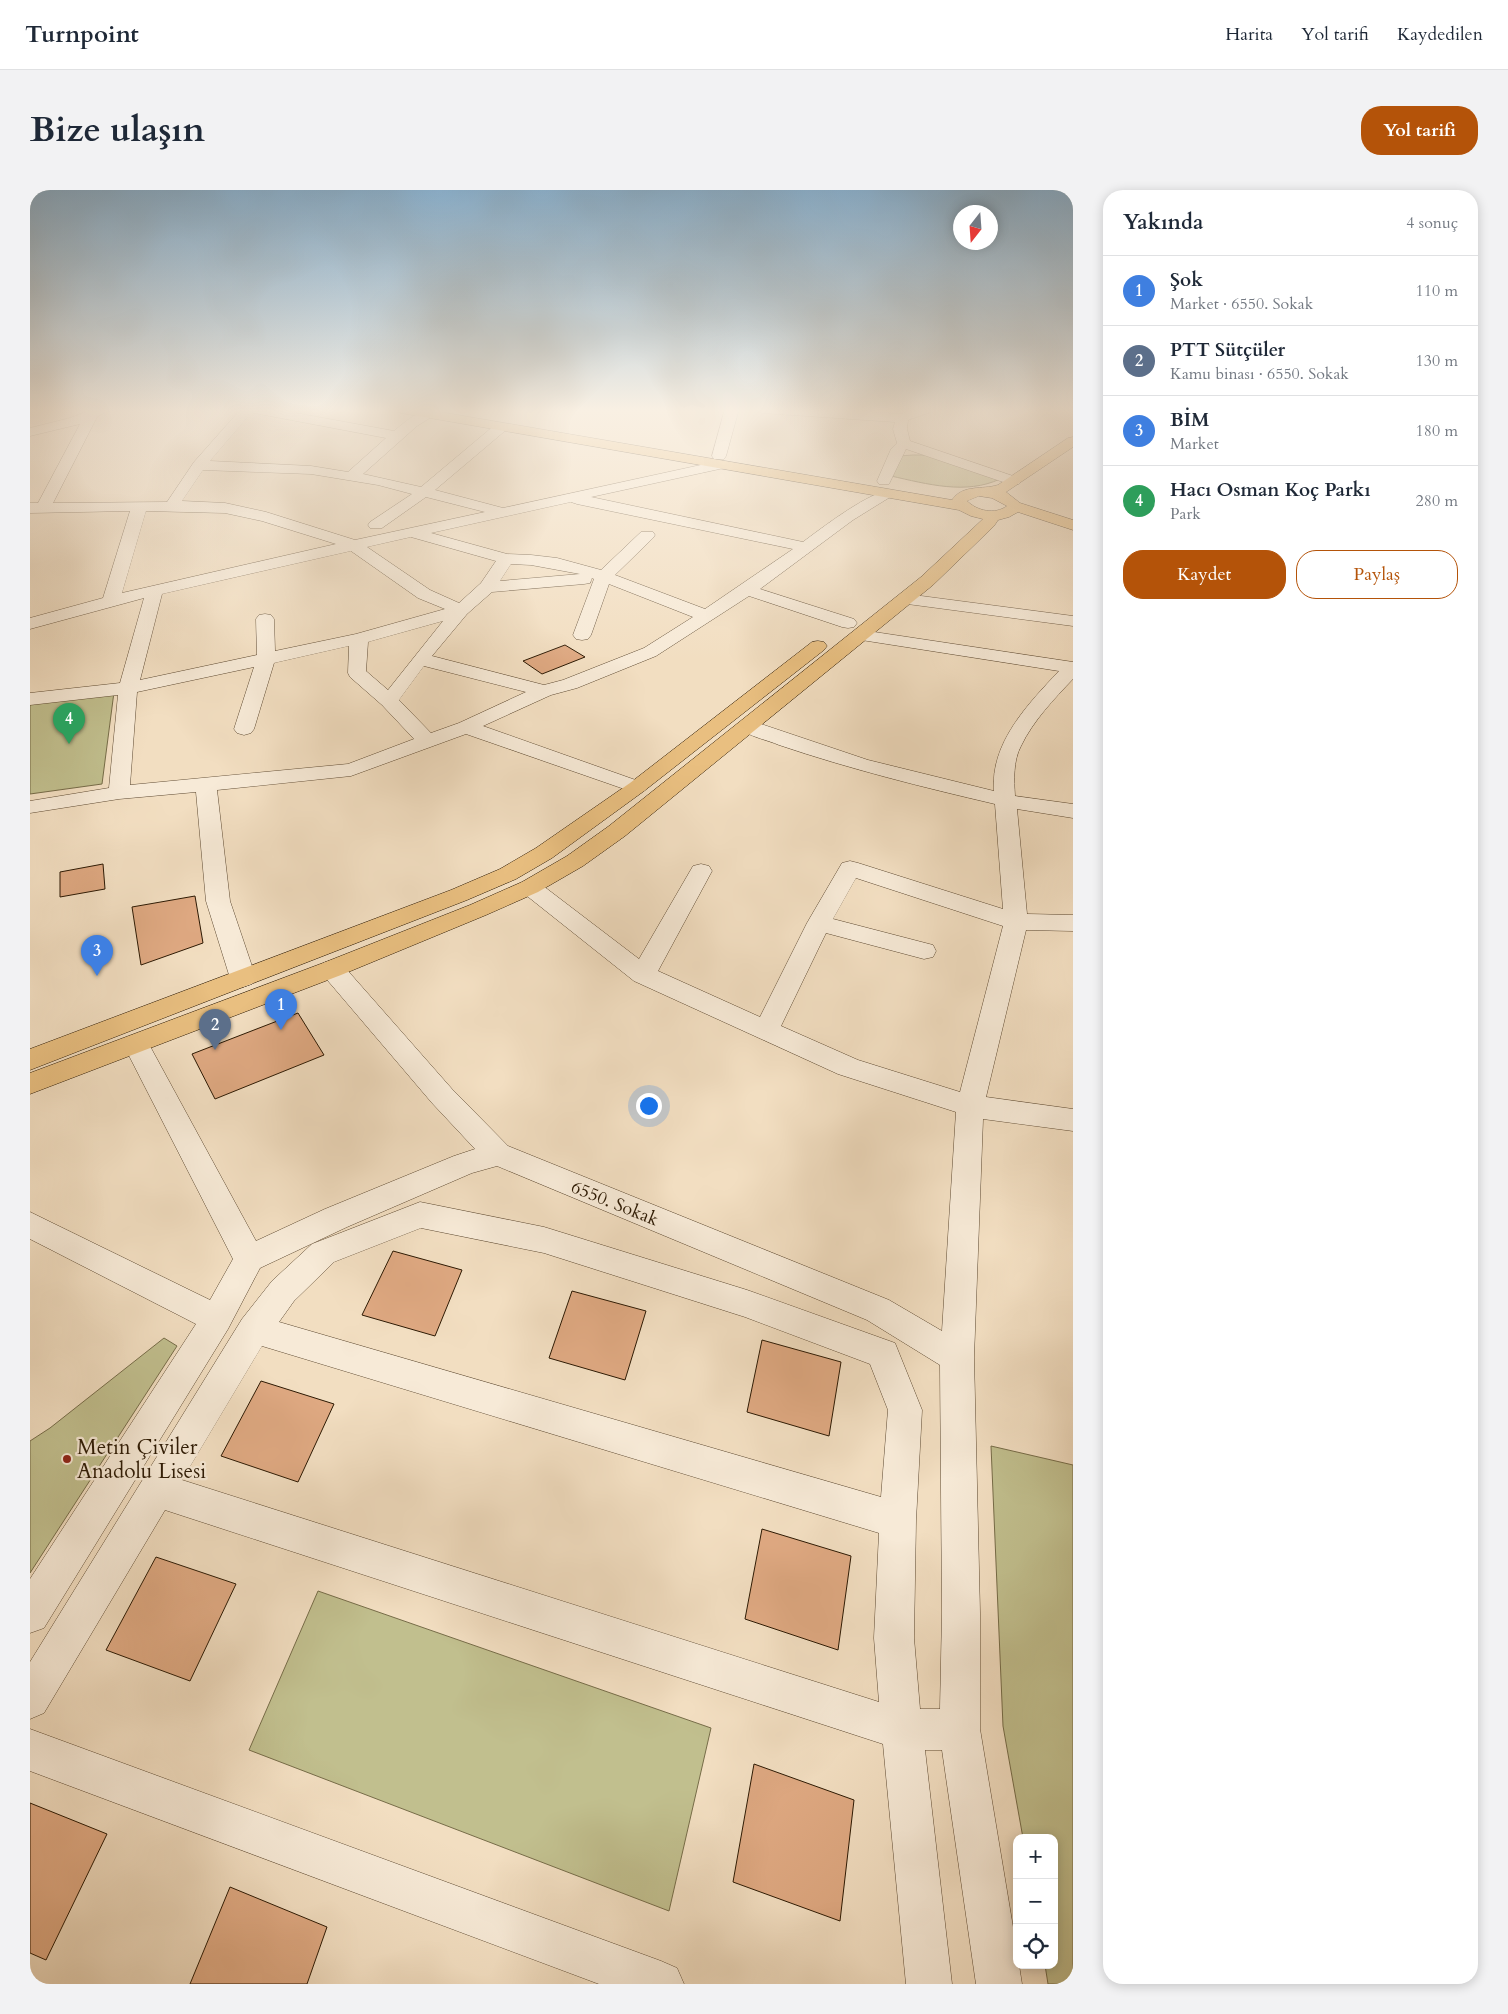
<!DOCTYPE html>
<html lang="tr">
<meta charset="utf-8">
<style>
:root{--surface:#fff;--page:#f2f2f3;--text:#1f2937;--muted:#747a83;--line:#e0e1e3;--accent:#b45309}
body{margin:0;font-family:Cardo,serif;background:var(--page);color:var(--text)}
.controls{position:absolute;right:15px;bottom:15px;display:grid;overflow:hidden;border-radius:10px;box-shadow:0 2px 12px #0003}
.controls button{width:45px;height:45px;display:grid;place-items:center;padding:0;border:0;border-bottom:1px solid var(--line);background:var(--surface);color:var(--text);font:25px sans-serif}
.compass{position:absolute;left:923px;top:15px;width:45px;height:45px;border-radius:50%;background:var(--surface);box-shadow:0 2px 12px #0003;rotate:197deg}
.you{position:absolute;left:618px;top:915px;width:18px;height:18px;margin:-12px;border:4px solid #fff;border-radius:50%;background:#1a73e8;box-shadow:0 0 0 8px #1a73e833}
.badge{display:grid;place-items:center;width:32px;height:32px;border-radius:50%;background:var(--accent);color:#fff;font-size:16px;font-weight:700}
.pin{position:absolute;translate:-50% -41px;filter:drop-shadow(0 1px 2px #0008)}
.pin::after{content:'';position:absolute;top:26px;width:18px;height:15px;background:inherit;clip-path:polygon(0 0,100% 0,50% 100%)}
.list{margin:0;padding:0;list-style:none}
h2{display:flex;justify-content:space-between;align-items:center;height:65px;margin:0;padding:0 20px;font-size:21px}
h2 small{font-size:16px;font-weight:400;color:var(--muted)}
.list li{display:grid;grid-template-columns:32px 1fr auto;gap:15px;align-items:center;box-sizing:border-box;height:70px;padding:0 20px;border-top:1px solid var(--line)}
.list b{display:block;font-size:19px;white-space:nowrap}
.list p{margin:0;font-size:16px;white-space:nowrap;color:var(--muted)}
.list em{font-size:16px;font-style:normal;color:var(--muted)}
.actions{display:flex;gap:10px;padding:15px 20px}
.actions a{flex:1;padding:11px 0;border:1px solid var(--accent);border-radius:20px;text-align:center;font-size:18px;color:var(--accent)}
.actions .main{background:var(--accent);color:#fff}
.icon{flex:none;width:28px;height:28px;fill:none;stroke:currentColor;stroke-width:2;stroke-linecap:round;stroke-linejoin:round}
.map{position:relative;flex:none;width:1043px;height:1794px;overflow:hidden;border-radius:20px}
header{display:flex;align-items:center;gap:30px;box-sizing:border-box;height:70px;padding:0 25px;background:var(--surface);border-bottom:1px solid var(--line)}
header strong{font-size:24px}
nav{display:flex;gap:28px;margin-inline-start:auto;font-size:18px}
.intro{display:flex;align-items:center;justify-content:space-between;box-sizing:border-box;height:120px;padding:0 30px}
h1{margin:0;font-size:35px}
.button{padding:12px 22px;border-radius:20px;background:var(--accent);color:#fff;font-size:18px;font-weight:700}
main{display:flex;gap:30px;padding:0 30px}
aside{flex:1;background:var(--surface);border-radius:20px;box-shadow:0 2px 12px #0003}
.map>svg:first-child{display:block}
</style>
<header>
<strong>Turnpoint</strong>
<nav><a>Harita</a><a>Yol tarifi</a><a>Kaydedilen</a></nav>
</header>
<div class="intro"><h1>Bize ulaşın</h1><a class="button">Yol tarifi</a></div>
<main>
<div class="map">
<svg width="1043" height="1794" viewBox="0 0 1043 1794">
<rect width="100%" height="100%" fill="#f2dec1"/>
<filter id="stains"><feTurbulence type="fractalNoise" baseFrequency=".004" numOctaves="4"/><feColorMatrix values="0 0 0 0 .2 0 0 0 0 .09 0 0 0 0 .02 0 0 0 .5 -.17"/></filter>
<radialGradient id="worn" r=".72"><stop offset=".6" stop-color="#630" stop-opacity="0"/><stop offset="1" stop-color="#630" stop-opacity=".3"/></radialGradient>
<path fill="#c1bf8e" stroke="#766c48" d="M883,265H901L970,289C936,305 897,294 861,286L869,266Z
M84,502L72,594L0,604V514Z
M134,1148L147,1156L0,1383V1251L20,1238Z
M961,1256L1043,1275V1794H1018L1015,1775H1024V1648H993L973,1536Z
M288,1401L681,1538L639,1721L219,1560Z"/>
<path fill="#dfa982" stroke="#2c1903" d="M535,455L555,467L512,484L493,471Z
M73,674L75,699L30,707V682Z
M165,706L173,753L111,775L102,717Z
M268,823L294,865L185,909L162,864Z
M363,1061L432,1080L405,1146L332,1125Z
M542,1101L616,1121L595,1190L519,1168Z
M732,1150L811,1172L799,1246L717,1222Z
M231,1191L304,1214L268,1292L191,1266Z
M732,1339L821,1366L808,1460L715,1429Z
M126,1367L206,1394L160,1491L76,1460Z
M724,1574L824,1610L810,1731L703,1692Z
M0,1613L77,1644L16,1770L0,1763Z
M200,1697L297,1737L277,1794H160Z"/>
<g fill="none" stroke-linecap="round" stroke-linejoin="round">
<defs>
<path id="minor" d="M64,219H75L77,221L67,227L23,313L137,312L164,272L211,219H244L364,241C374,233 390,218 404,221L406,224L387,236L333,284L391,297L466,234H476L478,237L476,240L405,300L473,318L689,271L694,272L696,275L694,278L561,307L773,352C789,340 845,297 862,301L865,304L823,330L730,399L824,429L827,433L824,437L818,438L812,437L719,406L626,466L547,498L521,505L453,536L614,593L618,597L614,601L607,603L600,601L436,544L321,586L187,600L200,711L226,788L222,794L213,797L204,794L200,788L176,711L166,602L89,609L0,623V611L79,598L88,505L0,515V503L90,493L114,408L0,439V428L73,408L100,321L0,323V313H8L50,234L0,246V238L40,228ZM222,222L224,223L356,248L318,282L281,276L180,271ZM173,280L281,284L348,295L382,304L340,332L338,335L340,338H352L396,307L455,322L325,350L236,322L195,313L152,311ZM541,312L547,314L763,359L675,419L585,385L623,348L625,345L623,342H611L571,380L527,368L501,365L477,364L401,343ZM116,321L195,323L232,331L306,354L92,403ZM381,347L466,371L451,393L429,413L400,400L337,357ZM321,361L388,408L415,419L326,444L245,461L244,429L241,425L235,424L229,425L226,429L227,465L110,490L132,404ZM481,374L501,375L550,384L470,391ZM562,388L564,389L543,445L546,449L552,450L558,449L561,445L579,394L663,427L614,458L533,490L514,495L402,466L437,424L462,402L554,394L560,393ZM413,431L358,500L336,481L338,452ZM319,456L318,483L320,487L352,515L384,549L318,574L100,595L107,502L224,477L204,539L207,543L214,545L221,543L224,539L244,473ZM394,476L496,502L429,533L401,543L369,510Z
M695,219H709L696,266L694,269H684L682,266Z
M725,219H792L871,224L884,219H903L901,222L878,230L877,239L880,251L989,288L991,291L989,294H979L876,259L859,294H849L847,291L861,259L867,253L863,239L865,232L732,223Z
M876,404L1043,426V436L870,413L867,409L870,405Z
M831,440L1043,472V489C1024,509 1003,531 991,556C983,571 984,590 985,606L1043,614V628L987,619L997,724L1043,725V741L996,740L956,907L1043,919V941L953,929L944,1167L950,1423V1539L987,1761V1775H989L992,1794H946L912,1560H895L922,1794H876L853,1554L135,1320L14,1523L0,1529V1472L212,1129L242,1091L282,1054L390,1012L514,1037L717,1100L865,1153L892,1220L886,1330L884,1448L890,1519H910L912,1423L910,1175L837,1130L467,976L442,983L317,1037L230,1078L198,1139L14,1438L0,1443V1389L166,1134L0,1049V1022L180,1110L203,1069L93,854L97,847L106,844L115,847L226,1051L295,1019L424,966L445,959L402,913L293,785L289,779L293,773L302,770L311,773L422,899L478,956L859,1110L912,1141L926,922L808,884L604,791L492,702L488,697L492,692L500,690L508,692L609,769L663,676L671,674L679,676L682,681L628,781L730,827L777,733L812,673L820,671L828,673L973,719L965,614C892,597 820,579 749,555C738,550 715,546 708,536L711,532L718,530L725,532L838,570L964,601C960,553 998,514 1029,481L825,449L822,445L825,441ZM826,688L973,736L930,902L828,870L751,836L796,743L894,769L903,767L906,761L903,755L803,729ZM391,1038L514,1063L715,1127L840,1174L858,1220L851,1307L249,1132L264,1111L304,1072ZM232,1156L849,1343L844,1448L849,1512L152,1290Z
M0,1539L631,1771L647,1778L654,1794H569L0,1581Z"/>
<path id="major" d="M364,219H393L922,310C933,294 952,300 968,295L1038,248L1043,247V257L976,302L990,313L1043,330V340L988,322L979,327L968,330L964,336L903,395L595,646L553,676L508,702L456,725L311,785L0,904V883L293,773L440,715L492,692L537,666L579,636L891,387L953,329L941,326L929,320L371,223ZM949,306L962,308L977,316C965,325 947,321 937,311Z
M788,451L794,452L797,456L794,460L614,601L522,668L486,689L437,710L0,880V859L421,700L470,679L506,658L600,593L782,452Z"/>
</defs>
<use href="#minor" stroke="#5e4a32" stroke-width="1"/>
<use href="#major" stroke="#2c1903" stroke-width="1"/>
<use href="#minor" fill="#f7ead7" fill-rule="evenodd"/>
<use href="#major" fill="#e9bf80" fill-rule="evenodd"/>
</g>
<linearGradient id="sky" x2="0" y2="1"><stop stop-color="#8bb6d7"/><stop offset="0.47" stop-color="#f9f0e3"/><stop offset="1" stop-color="#f9f0e3" stop-opacity="0"/></linearGradient>
<rect width="1043" height="470" fill="url(#sky)"/>
<circle fill="#8f2418" stroke="#f7ead7" stroke-width="2" cx="37" cy="1269" r="5"/>
<g text-anchor="middle" stroke-width="4.5" stroke-linejoin="round" paint-order="stroke">
<g font-size="18" fill="#2c1903" stroke="#f7ead7">
<text transform="translate(585 1013) rotate(22)" y="6">6550. Sokak</text>
</g>
<g font-size="21" fill="#2c1903" stroke="#f7ead7" text-anchor="start">
<text x="47" y="1264">Metin Çiviler<tspan x="47" dy="24">Anadolu Lisesi</tspan></text>
</g>
</g>
<rect width="100%" height="100%" filter="url(#stains)"/>
<rect width="100%" height="100%" fill="url(#worn)"/>
</svg>
<div class="controls">
<button>+</button>
<button>−</button>
<button><svg class="icon" aria-label="locate" viewBox="0 0 24 24"><circle cx="12" cy="12" r="6"/><path d="M12 2v4M12 18v4M2 12h4M18 12h4"/></svg></button>
</div>
<svg class="compass" viewBox="-18 -18 36 36"><path d="M0-13l5 13h-10z" fill="#e53935"/><path d="M0 13l5-13h-10z" fill="#747a83"/></svg>
<div class="you"></div>
<div class="pin badge" style="left:251px;top:840px;background:#3f7fe0">1</div>
<div class="pin badge" style="left:185px;top:860px;background:#5c6f8a">2</div>
<div class="pin badge" style="left:67px;top:786px;background:#3f7fe0">3</div>
<div class="pin badge" style="left:39px;top:554px;background:#2e9e5b">4</div>
</div>
<aside>
<h2>Yakında<small>4 sonuç</small></h2>
<ul class="list">
<li><span class="badge" style="background:#3f7fe0">1</span><div><b>Şok</b><p>Market · 6550. Sokak</p></div><em>110 m</em></li>
<li><span class="badge" style="background:#5c6f8a">2</span><div><b>PTT Sütçüler</b><p>Kamu binası · 6550. Sokak</p></div><em>130 m</em></li>
<li><span class="badge" style="background:#3f7fe0">3</span><div><b>BİM</b><p>Market</p></div><em>180 m</em></li>
<li><span class="badge" style="background:#2e9e5b">4</span><div><b>Hacı Osman Koç Parkı</b><p>Park</p></div><em>280 m</em></li>
</ul>
<div class="actions"><a class="main">Kaydet</a><a>Paylaş</a></div>
</aside>
</main>
